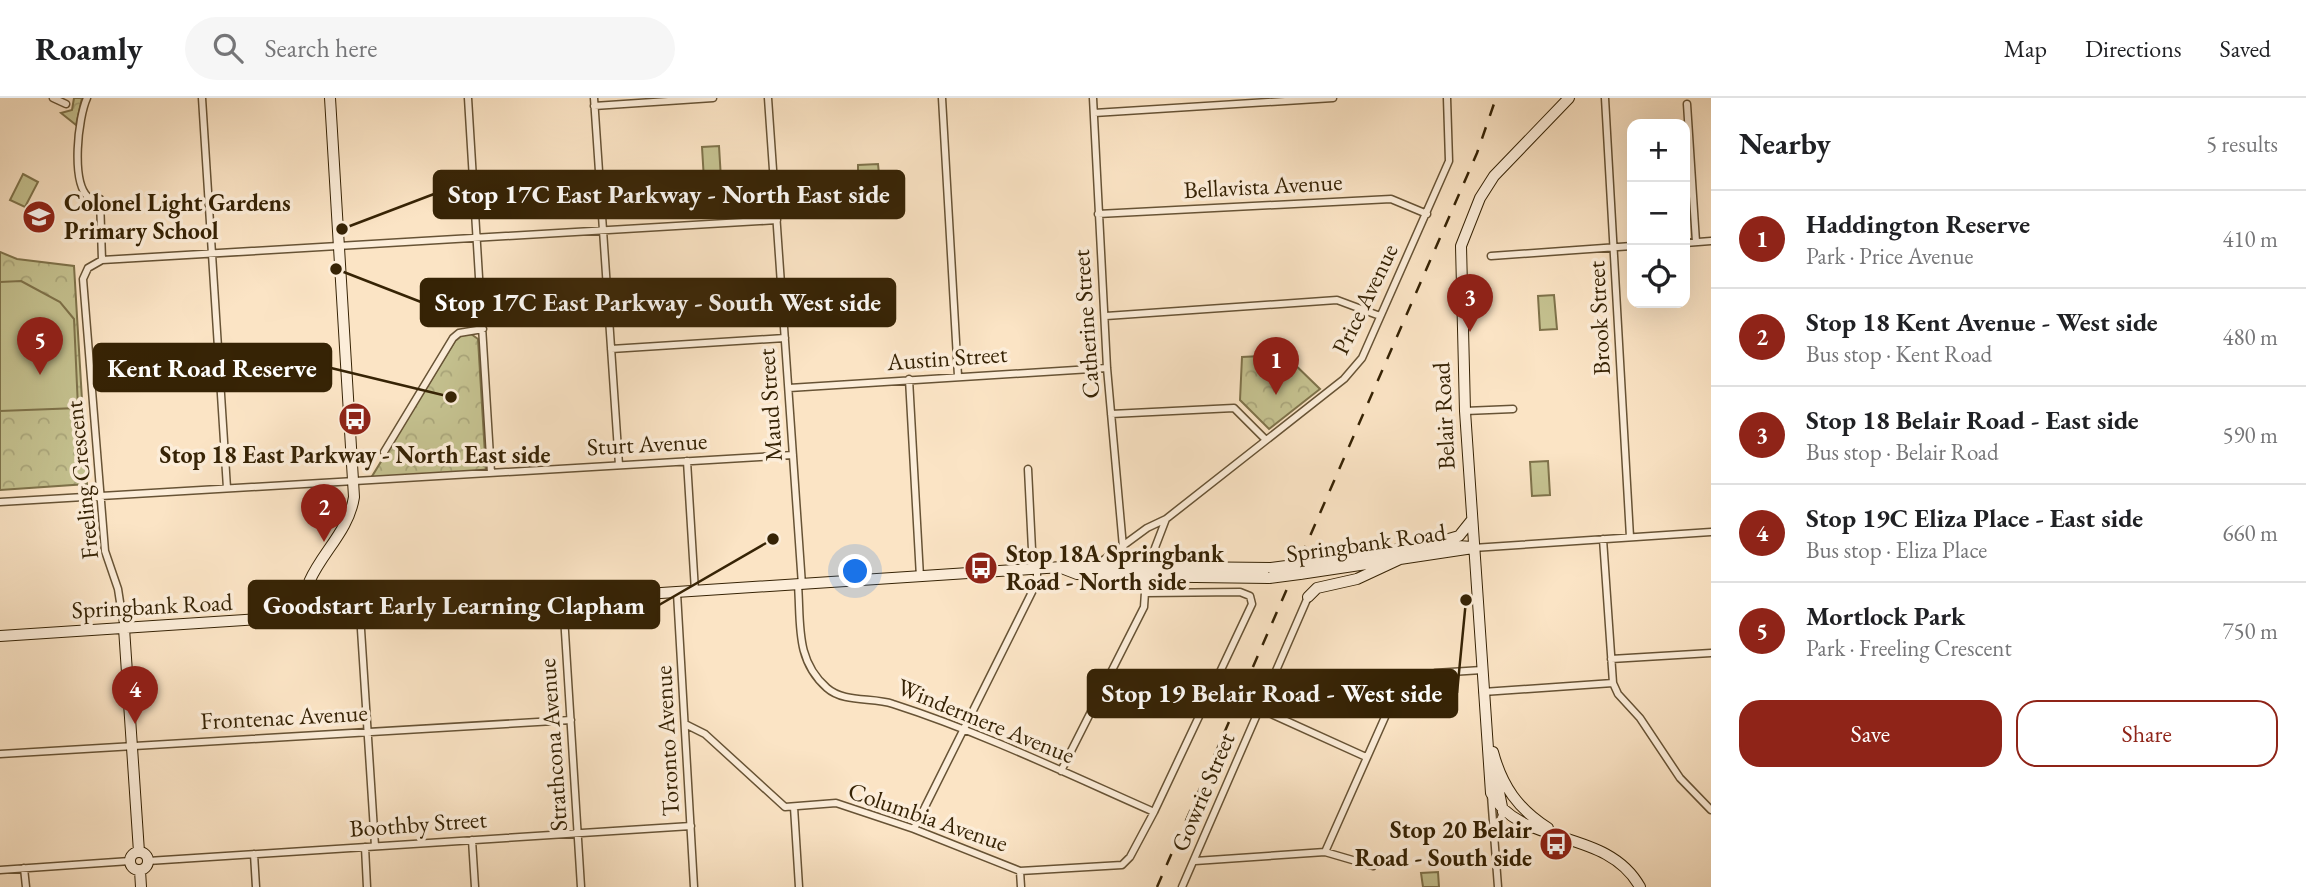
<!DOCTYPE html>
<meta charset="utf-8">
<style>
:root{--surface:#fff;--page:#f6f6f6;--text:#202124;--muted:#757577;--line:#e0e0e0;--accent:#8f2418}
body{margin:0;font-family:"EB Garamond",serif;background:var(--page);color:var(--text)}
.controls{position:absolute;right:21px;top:21px;display:grid;overflow:hidden;border-radius:14px;box-shadow:0 7px 28px #0002}
.controls button{width:63px;height:63px;display:grid;place-items:center;padding:0;border:0;border-bottom:2px solid var(--line);background:var(--surface);color:var(--text);font:35px sans-serif}
.you{position:absolute;left:856px;top:474px;width:24px;height:24px;margin:-18px;border:5px solid #fff;border-radius:50%;background:#1a73e8;box-shadow:0 0 0 10px #1a73e833}
.badge{display:grid;place-items:center;width:46px;height:46px;border-radius:50%;background:var(--accent);color:#fff;font-size:23px;font-weight:700}
.pin{position:absolute;translate:-50% -58px;filter:drop-shadow(0 2px 4px #0008)}
.pin::after{content:'';position:absolute;top:37px;width:24px;height:21px;background:inherit;clip-path:polygon(0 0,100% 0,50% 100%)}
.list{margin:0;padding:0;list-style:none}
h2{display:flex;justify-content:space-between;align-items:center;height:91px;margin:0;padding:0 28px;font-size:30px}
h2 small{font-size:23px;font-weight:400;color:var(--muted)}
.list li{display:grid;grid-template-columns:46px 1fr auto;gap:21px;align-items:center;box-sizing:border-box;height:98px;padding:0 28px;border-top:2px solid var(--line)}
.list b{display:block;font-size:26px;white-space:nowrap}
.list p{margin:0;font-size:23px;white-space:nowrap;color:var(--muted)}
.list em{font-size:23px;font-style:normal;color:var(--muted)}
.actions{display:flex;gap:14px;padding:21px 28px}
.actions a{flex:1;padding:16px 0;border:2px solid var(--accent);border-radius:21px;text-align:center;font-size:24px;color:var(--accent)}
.actions .main{background:var(--accent);color:#fff}
.icon{flex:none;width:38px;height:38px;fill:none;stroke:currentColor;stroke-width:2;stroke-linecap:round;stroke-linejoin:round}
.map{position:relative;flex:none;width:1711px;height:789px;overflow:hidden}
header{display:flex;align-items:center;gap:42px;box-sizing:border-box;height:98px;padding:0 35px;background:var(--surface);border-bottom:2px solid var(--line)}
header strong{font-size:33px}
nav{display:flex;gap:38px;margin-inline-start:auto;font-size:24px}
.search{width:490px;height:63px;background:var(--page);display:flex;align-items:center;gap:18px;box-sizing:border-box;padding:0 24px;border-radius:38px;color:var(--muted);font-size:26px}
main{display:flex}
aside{flex:1;background:var(--surface)}
.map>svg:first-child{display:block}
</style>
<header>
<strong>Roamly</strong>
<div class="search"><svg class="icon" aria-label="search" viewBox="0 0 24 24"><circle cx="10" cy="10" r="6"/><path d="M15 15l6 6"/></svg>Search here</div>
<nav><a>Map</a><a>Directions</a><a>Saved</a></nav>
</header>
<main>
<div class="map">
<svg width="1711" height="789" viewBox="0 0 1711 789">
<defs>
<pattern id="forest-crowns" width="20" height="18" patternUnits="userSpaceOnUse" patternTransform="scale(1.75)"><rect width="20" height="18" fill="#c5c290"/><path d="M2 6a3 3 0 1 1 6 0M12 15a3 3 0 1 1 6 0" fill="none" stroke="#aaa67b"/></pattern>
</defs>
<rect width="100%" height="100%" fill="#fbe4c5"/>
<filter id="stains"><feTurbulence type="fractalNoise" baseFrequency=".00286" numOctaves="4"/><feColorMatrix values="0 0 0 0 .2 0 0 0 0 .09 0 0 0 0 .02 0 0 0 .5 -.17"/></filter>
<radialGradient id="worn" r=".72"><stop offset=".6" stop-color="#630" stop-opacity="0"/><stop offset="1" stop-color="#630" stop-opacity=".3"/></radialGradient>
<path fill="url(#forest-crowns)" stroke="#7e724a" stroke-width="2" d="M74,0H82L76,27L61,15L72,12Z
M0,154L17,161L74,168L87,386L0,392Z
M471,236L478,241L486,373L371,380L455,243L462,237Z
M1285,257L1320,291L1269,331L1240,302L1242,259Z"/>
<path fill="#c5c290" stroke="#7e724a" stroke-width="2" d="M719,48L721,81L704,82L702,49Z
M878,66L879,76L858,77V67Z
M23,76L38,84L25,109L10,102Z
M21,183L60,204L74,221L78,310L0,313V184Z
M1554,197L1557,231L1540,232L1538,198Z
M1548,363L1550,397L1532,398L1530,364Z
M1438,774L1439,789H1423L1421,775Z"/>
<g fill="none" stroke-linecap="round" stroke-linejoin="round">
<defs>
<path id="street" d="M53,0L66,6
M87,0C78,20 71,83 88,99L100,101L102,162L88,170L83,181L105,453L118,491L124,530
M202,0L227,390
M468,0L491,375
M594,0L619,367
M768,0L802,487
M942,0L958,278
M1093,0L1107,270L1123,449
M1605,0L1630,439
M1687,6L1696,144
M594,8L713,0
M1094,15L1333,0
M1098,116L1391,101L1427,116
M1685,145L1711,143
M1491,158L1632,148
M102,162L777,122
M1106,218L1337,202L1380,218
M611,251L785,240
M909,281L920,479
M789,290L1107,270
M1465,313L1513,311
M1111,316L1234,310L1265,341
M384,354L453,240L459,235L483,231
M687,363L695,493
M1028,371L1033,472
M0,404L793,357
M1603,441L1613,585
M1473,450L1711,434
M1098,466L1147,430L1166,421L1344,281L1362,260L1449,63L1447,0
M1148,468L1166,421
M798,487C801,526 795,562 827,590C844,605 873,599 893,606C983,635 1068,676 1154,714
M677,495L694,789
M563,502L581,789
M360,516L375,748
M1611,561L1711,555
M1483,594L1613,585L1618,596L1640,620L1680,680L1711,712
M1260,611L1366,659
M685,626L705,636L785,709L836,705L914,731L1020,773L1122,767L1130,759L1154,714L1252,506L1250,498L1240,494L1146,495
M0,656L571,622
M1061,673L1144,509L1146,479
M1491,697L1498,789
M794,709L799,789
M914,731L1037,484V471
M1496,733L1503,714
M472,742L475,789
M365,749L367,789
M1325,754L1373,768
M254,756L256,789
M148,763L691,728
M1195,763L1325,754L1397,592L1435,575L1482,572
M24,770L26,789
M0,772L130,763
M1020,773L1021,789
M1182,789L1308,499"/>
<path id="secondary" d="M1569,0L1494,78L1480,100L1461,148L1465,313L1491,695C1521,750 1607,729 1640,789
M1445,442L1459,438L1471,423
M1302,466L1434,446L1471,449
M1064,471L1077,476L1123,478L1269,480
M1300,476L1473,450
M1308,499L1317,490L1357,481L1400,461
M303,520C299,469 347,445 354,399L330,0
M124,530L139,754
M0,538L1077,468L1271,470
M1493,654C1502,688 1518,711 1548,730
M1496,679L1503,714
M130 763a9 9 0 1 1 18 0a9 9 0 1 1-18 0Z
M140,772L141,789"/>
</defs>
<use href="#street" stroke="#675335" stroke-width="9"/>
<use href="#secondary" stroke="#362305" stroke-width="12"/>
<use href="#street" stroke="#fcedd9" stroke-width="6"/>
<use href="#secondary" stroke="#fcedd9" stroke-width="10"/>
<path stroke="#362305" stroke-width="2.5" stroke-dasharray="12 12" stroke-linecap="butt" d="M1157,789L1477,55L1496,0"/>
<defs>
<path id="secondary-bridge" d="M1271,470L1302,466
M1269,480L1300,476"/>
</defs>
<use href="#secondary-bridge" stroke="#362305" stroke-width="12" stroke-linecap="butt"/>
<use href="#secondary-bridge" stroke="#fcedd9" stroke-width="10"/>
</g>
<defs>
<symbol id="school-disc" viewBox="-11 -11 22 22"><circle r="9.5" fill="#8f2418" stroke="#fcedd9"/><path d="M0-5L7-2L0 1L-7-2ZM-4 1L0 2.5L4 1V4Q0 6-4 4Z" fill="#fff"/></symbol>
<symbol id="bus-disc" viewBox="-11 -11 22 22"><circle r="9.5" fill="#8f2418" stroke="#fcedd9"/><path d="M-5-6H5V4H4V6H2V4H-2V6H-4V4H-5ZM-3.5-4V0h7V-4ZM-3.5 1.2v1.5H-2V1.2ZM2 1.2v1.5H3.5V1.2Z" fill="#fff"/></symbol>
</defs>
<g fill-rule="evenodd">
<use href="#school-disc" x="20" y="100" width="38" height="38"/>
<use href="#bus-disc" x="336" y="302" width="38" height="38"/>
<use href="#bus-disc" x="962" y="451" width="38" height="38"/>
<use href="#bus-disc" x="1537" y="727" width="38" height="38"/>
</g>
<g text-anchor="middle" stroke-width="7" stroke-linejoin="round" paint-order="stroke">
<g font-size="24" fill="#362305" stroke="#fcedd9">
<text transform="translate(1263 88) rotate(-3)" y="8">Bellavista Avenue</text>
<text transform="translate(1365 201) rotate(-64)" y="8">Price Avenue</text>
<text transform="translate(1599 220) rotate(-93)" y="8">Brook Street</text>
<text transform="translate(1086 226) rotate(-94)" y="8">Catherine Street</text>
<text transform="translate(947 260) rotate(-4)" y="8">Austin Street</text>
<text transform="translate(770 307) rotate(-94)" y="8">Maud Street</text>
<text transform="translate(1444 318) rotate(-93)" y="8">Belair Road</text>
<text transform="translate(647 346) rotate(-3)" y="8">Sturt Avenue</text>
<text transform="translate(82 382) rotate(-96)" y="8">Freeling Crescent</text>
<text transform="translate(1366 445) rotate(-8)" y="8">Springbank Road</text>
<text transform="translate(152 508) rotate(-3)" y="8">Springbank Road</text>
<text transform="translate(284 619) rotate(-3)" y="8">Frontenac Avenue</text>
<text transform="translate(986 623) rotate(22)" y="8">Windermere Avenue</text>
<text transform="translate(667 643) rotate(-93)" y="8">Toronto Avenue</text>
<text transform="translate(553 647) rotate(-94)" y="8">Strathcona Avenue</text>
<text transform="translate(1203 694) rotate(-67)" y="8">Gowrie Street</text>
<text transform="translate(928 719) rotate(19)" y="8">Columbia Avenue</text>
<text transform="translate(418 726) rotate(-4)" y="8">Boothby Street</text>
</g>
<g font-size="24" font-weight="bold" fill="#362305" stroke="#fcedd9" text-anchor="start">
<text x="64" y="113">Colonel Light Gardens<tspan x="64" dy="28">Primary School</tspan></text>
<text x="355" y="365" text-anchor="middle">Stop 18 East Parkway - North East side</text>
<text x="1006" y="464">Stop 18A Springbank<tspan x="1006" dy="28">Road - North side</tspan></text>
<text x="1532" y="740" text-anchor="end">Stop 20 Belair<tspan x="1532" dy="28">Road - South side</tspan></text>
</g>
</g>
<path fill="none" stroke="#362305" stroke-width="2.5" d="M342 131L434 96M336 171L421 204M451 299L331 270M773 441L659 507M1466 502L1457 595"/>
<g fill="#362305" stroke="#fcedd9" stroke-width="2.5">
<circle cx="342" cy="131" r="7"/>
<circle cx="336" cy="171" r="7"/>
<circle cx="451" cy="299" r="7"/>
<circle cx="773" cy="441" r="7"/>
<circle cx="1466" cy="502" r="7"/>
</g>
<g fill="#362305" stroke="#362305" stroke-width="2.5">
<rect x="434" y="73" width="470" height="47" rx="7"/>
<rect x="421" y="181" width="474" height="47" rx="7"/>
<rect x="94" y="246" width="237" height="47" rx="7"/>
<rect x="249" y="483" width="410" height="47" rx="7"/>
<rect x="1088" y="572" width="369" height="47" rx="7"/>
</g>
<g font-size="26" text-anchor="middle" font-weight="bold" fill="#fff">
<text x="669" y="105">Stop 17C East Parkway - North East side</text>
<text x="658" y="213">Stop 17C East Parkway - South West side</text>
<text x="212" y="279">Kent Road Reserve</text>
<text x="454" y="516">Goodstart Early Learning Clapham</text>
<text x="1272" y="604">Stop 19 Belair Road - West side</text>
</g>
<rect width="100%" height="100%" filter="url(#stains)"/>
<rect width="100%" height="100%" fill="url(#worn)"/>
</svg>
<div class="controls">
<button>+</button>
<button>−</button>
<button><svg class="icon" aria-label="locate" viewBox="0 0 24 24"><circle cx="12" cy="12" r="6"/><path d="M12 2v4M12 18v4M2 12h4M18 12h4"/></svg></button>
</div>
<div class="you"></div>
<div class="pin badge" style="left:1276px;top:297px">1</div>
<div class="pin badge" style="left:324px;top:444px">2</div>
<div class="pin badge" style="left:1470px;top:234px">3</div>
<div class="pin badge" style="left:135px;top:626px">4</div>
<div class="pin badge" style="left:40px;top:277px">5</div>
</div>
<aside>
<h2>Nearby<small>5 results</small></h2>
<ul class="list">
<li><span class="badge">1</span><div><b>Haddington Reserve</b><p>Park · Price Avenue</p></div><em>410 m</em></li>
<li><span class="badge">2</span><div><b>Stop 18 Kent Avenue - West side</b><p>Bus stop · Kent Road</p></div><em>480 m</em></li>
<li><span class="badge">3</span><div><b>Stop 18 Belair Road - East side</b><p>Bus stop · Belair Road</p></div><em>590 m</em></li>
<li><span class="badge">4</span><div><b>Stop 19C Eliza Place - East side</b><p>Bus stop · Eliza Place</p></div><em>660 m</em></li>
<li><span class="badge">5</span><div><b>Mortlock Park</b><p>Park · Freeling Crescent</p></div><em>750 m</em></li>
</ul>
<div class="actions"><a class="main">Save</a><a>Share</a></div>
</aside>
</main>
